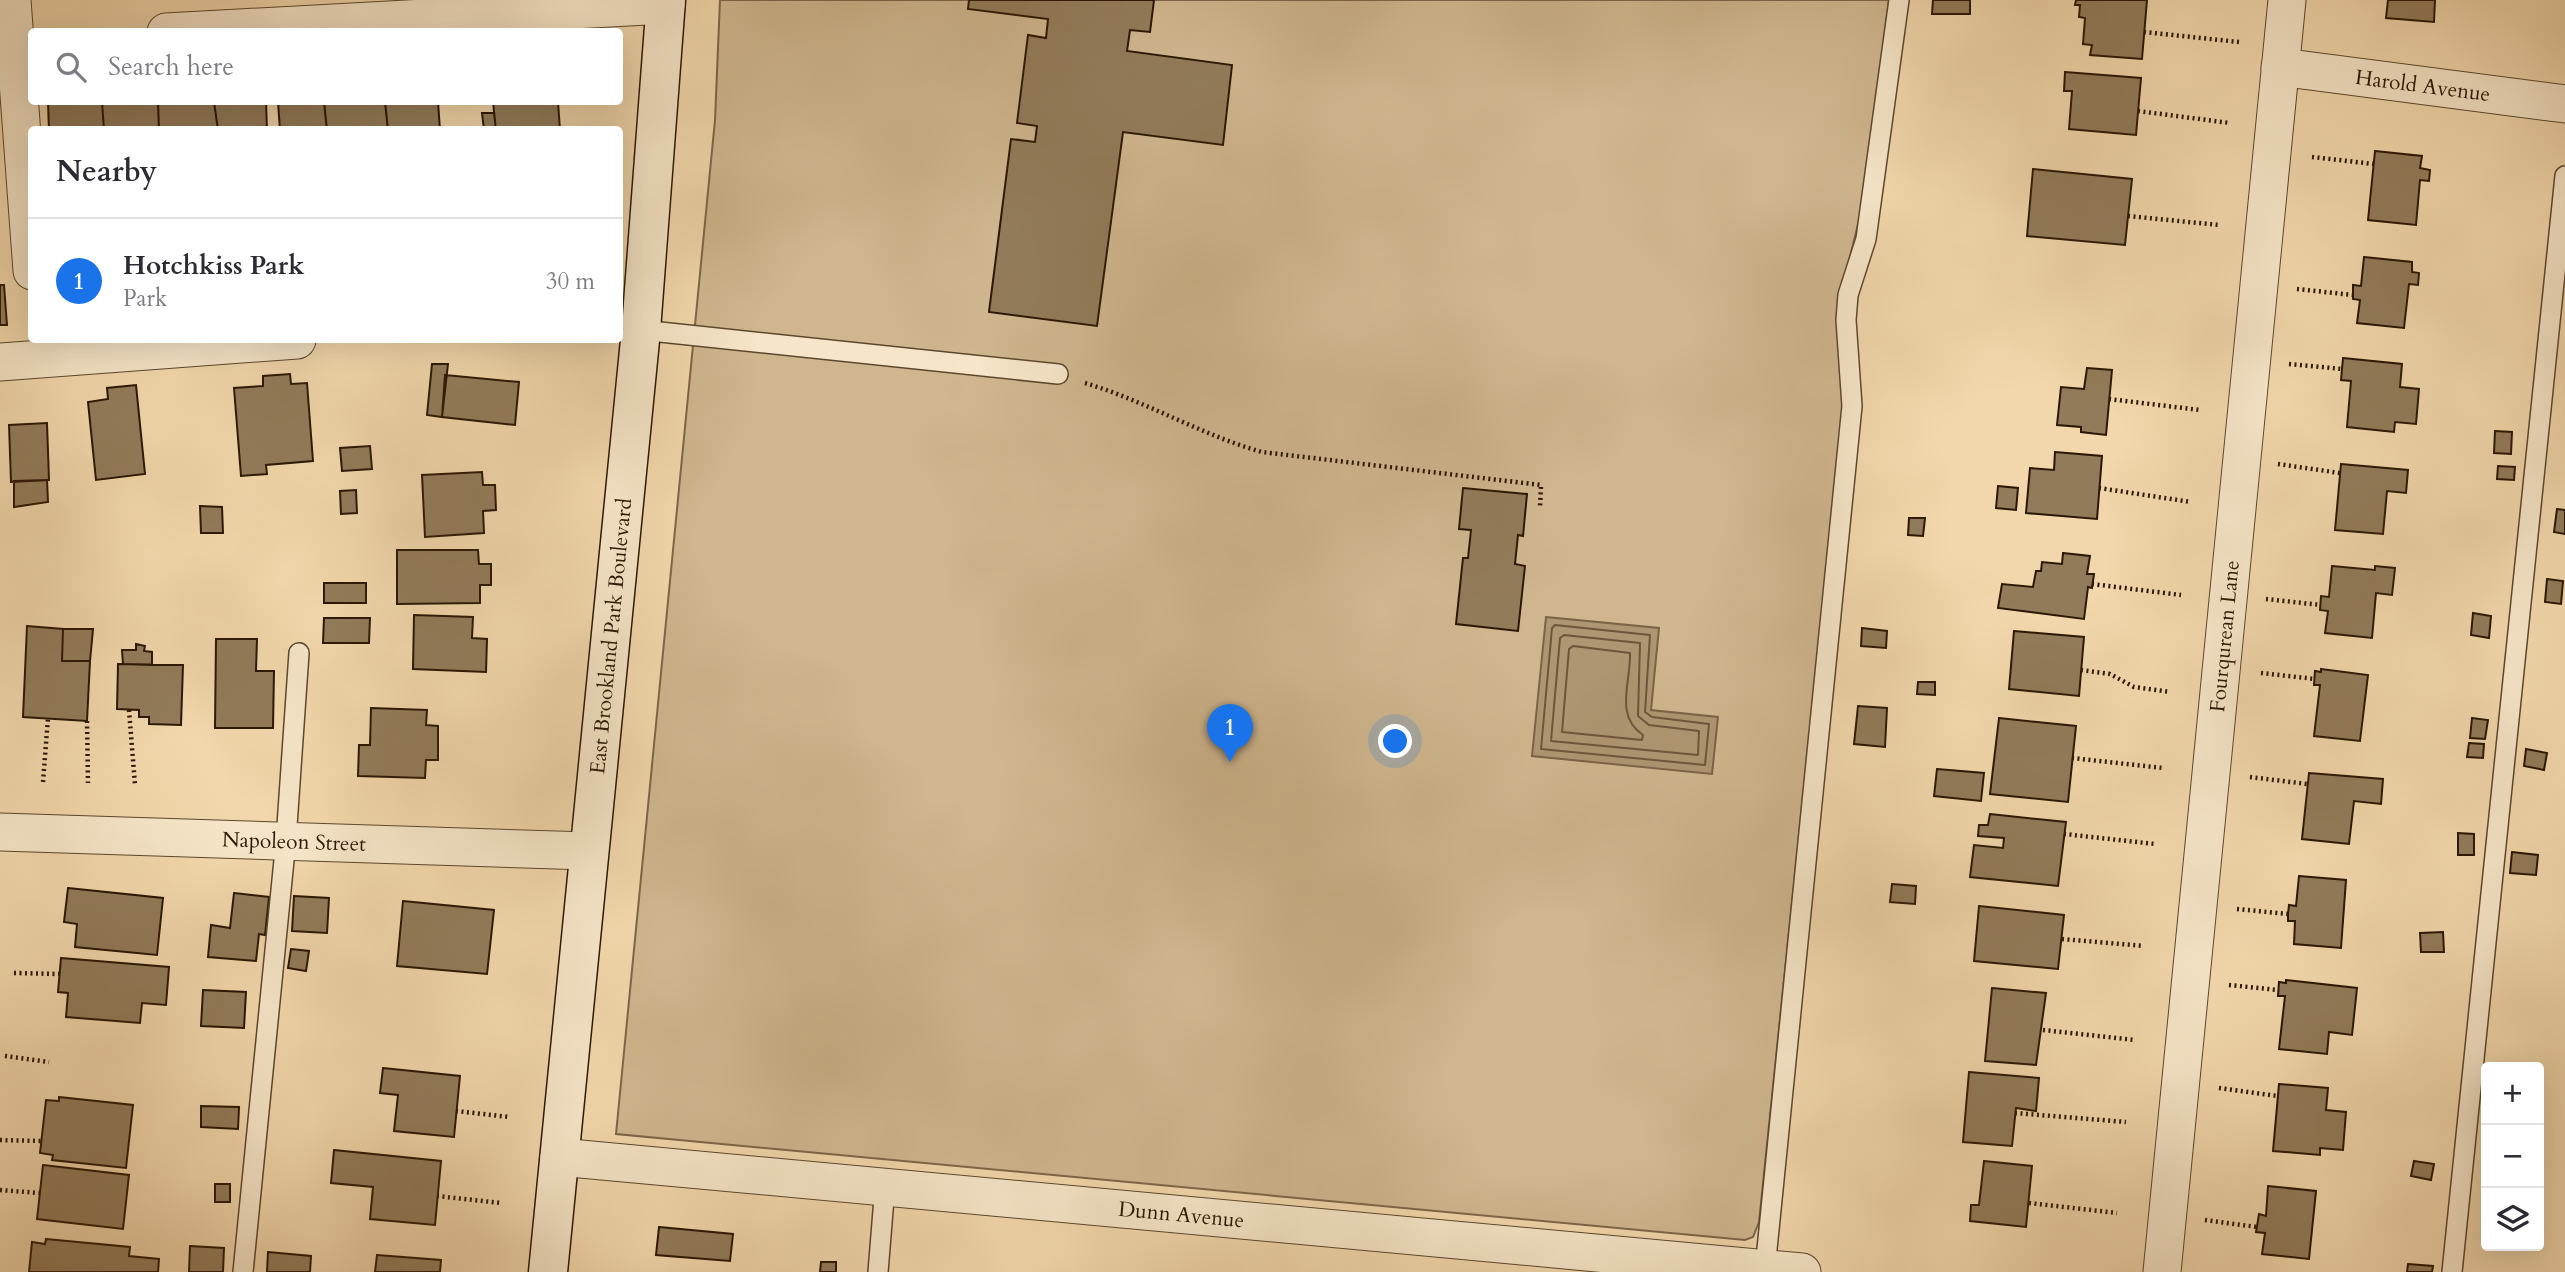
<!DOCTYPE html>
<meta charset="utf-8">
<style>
:root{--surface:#fff;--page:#f2f2f3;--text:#2b2b33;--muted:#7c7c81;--line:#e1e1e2;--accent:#1a73e8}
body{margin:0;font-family:Cardo,serif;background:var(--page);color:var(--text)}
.controls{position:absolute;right:21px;bottom:21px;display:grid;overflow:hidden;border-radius:7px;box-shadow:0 7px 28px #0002}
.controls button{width:63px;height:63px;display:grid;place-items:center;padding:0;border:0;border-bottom:2px solid var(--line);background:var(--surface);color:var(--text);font:35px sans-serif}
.you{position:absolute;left:1396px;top:742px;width:24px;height:24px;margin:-18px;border:5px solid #fff;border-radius:50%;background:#1a73e8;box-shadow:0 0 0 10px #1a73e833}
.badge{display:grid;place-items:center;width:46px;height:46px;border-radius:50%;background:var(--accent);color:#fff;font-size:23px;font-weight:700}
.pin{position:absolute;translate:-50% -58px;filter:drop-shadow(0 2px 4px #0008)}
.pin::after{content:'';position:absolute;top:37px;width:24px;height:21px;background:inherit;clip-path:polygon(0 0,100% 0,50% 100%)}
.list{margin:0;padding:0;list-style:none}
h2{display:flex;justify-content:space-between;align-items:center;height:91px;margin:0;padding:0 28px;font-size:30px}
h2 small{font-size:23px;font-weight:400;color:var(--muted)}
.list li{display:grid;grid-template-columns:46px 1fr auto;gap:21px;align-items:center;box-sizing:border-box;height:126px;padding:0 28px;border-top:2px solid var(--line)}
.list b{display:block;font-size:26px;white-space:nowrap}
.list p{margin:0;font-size:23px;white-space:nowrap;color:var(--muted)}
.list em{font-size:23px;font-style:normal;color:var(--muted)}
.icon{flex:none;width:38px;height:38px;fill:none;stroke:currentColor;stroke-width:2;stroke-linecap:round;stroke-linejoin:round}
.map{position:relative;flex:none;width:2565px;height:1272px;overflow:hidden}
.search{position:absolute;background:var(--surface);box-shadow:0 7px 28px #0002;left:28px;top:28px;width:595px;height:77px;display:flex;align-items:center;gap:18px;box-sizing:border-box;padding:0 24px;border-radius:7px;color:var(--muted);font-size:26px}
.panel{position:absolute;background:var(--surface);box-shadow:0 7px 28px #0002;left:28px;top:126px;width:595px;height:217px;border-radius:7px}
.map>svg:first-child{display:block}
</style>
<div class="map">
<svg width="2565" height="1272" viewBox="0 0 2565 1272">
<rect width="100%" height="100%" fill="#f1d7ab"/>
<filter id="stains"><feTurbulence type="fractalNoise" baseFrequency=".00286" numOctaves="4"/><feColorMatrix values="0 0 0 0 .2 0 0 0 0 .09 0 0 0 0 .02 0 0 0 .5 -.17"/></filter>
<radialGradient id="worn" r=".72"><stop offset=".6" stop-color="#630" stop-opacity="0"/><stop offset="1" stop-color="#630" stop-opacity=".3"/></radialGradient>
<path fill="#cfb68e" stroke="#7d6648" stroke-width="2" d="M720,0H1889L1864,200L1845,277V390L1759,1222L1753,1237L1745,1240L616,1134L715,120Z"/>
<path fill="#ae9672" stroke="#7a6346" stroke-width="2" d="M1546,617L1659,628L1651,710L1718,717L1712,774L1532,756Z"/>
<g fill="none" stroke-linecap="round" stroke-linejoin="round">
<path stroke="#6c563a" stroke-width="2" d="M1555,625L1650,635L1645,712L1652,717L1709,724L1705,765L1541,749L1552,628Z
M1564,635L1640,643L1638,716L1649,725L1699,731L1698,755L1551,741L1560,638Z
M1573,646L1630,653C1631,682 1614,716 1643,735L1642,740L1562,732L1569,649Z"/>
</g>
<path fill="#927b5a" stroke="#2b1703" stroke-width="2" d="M969,0H1154L1150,32L1130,30L1127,51L1232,65L1223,145L1123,132L1097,326L989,312L1011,139L1035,142L1037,126L1017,123L1028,35L1046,38L1048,19L968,9Z
M1933,0H1970V14H1932Z
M2076,0H2147L2142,59L2090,55L2092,45L2083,44L2085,18L2079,17L2080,5H2075Z
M2388,0H2435L2434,22L2386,18Z
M2065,72L2141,78L2136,135L2069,129L2072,91H2064Z
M48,102H102L104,130H49Z
M102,102H158L159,130H104Z
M158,102H214L218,130H159Z
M214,102H266L267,130H218Z
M278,102H324L327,130H280Z
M324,102H385L388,130H327Z
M385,102H438L440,130H388Z
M493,102H558L560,130H496Z
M482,113H494L496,129L484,130Z
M2375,151L2422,156L2420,168L2430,170L2429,181L2420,180L2416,225L2368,220Z
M2033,169L2132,179L2125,245L2027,236Z
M2364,257L2412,262V272L2419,273L2418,285L2409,284L2404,328L2357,323L2360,300L2353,299V285L2361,286Z
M0,285H4L7,325H0Z
M2343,358L2402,364L2400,387L2419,389L2416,424L2395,422L2394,432L2347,427L2351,381L2341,380Z
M432,364H448L442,417L427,415Z
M2087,368L2112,370L2106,435L2081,432V427L2057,425L2061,387L2084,389Z
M290,374L291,384L307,383L313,461L266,465L267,474L241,476L234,388L263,386V376Z
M445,375L519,382L515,425L442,417Z
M136,385L145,474L96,480L88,402L108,399L107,388Z
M47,423L49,480L11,482L9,425Z
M2495,431L2512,432L2511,454L2494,453Z
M370,446L372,469L342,471L340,448Z
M2055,452L2102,456L2097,519L2026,513L2030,468L2054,470Z
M2341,464L2408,470L2406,493L2387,491L2383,534L2335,530Z
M2498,466L2515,467L2514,480L2497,479Z
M482,472L483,485H495L496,510L483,511L484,533L425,537L422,475Z
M47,480L48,502L14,507V481Z
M1998,486L2018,488L2016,510L1996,508Z
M1463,488L1527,494L1523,536L1518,535L1515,564L1525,566L1518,631L1456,624L1463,558H1468L1471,530L1459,529Z
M356,490L357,513L341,514L340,491Z
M200,506L222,507L223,533H201Z
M2557,509L2565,510V534L2554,532Z
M1909,518H1925L1923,536L1908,535Z
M397,550H478L479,564H491V585H480V603L397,604Z
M2063,553L2090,556L2087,574H2094L2092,588L2088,587L2084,619L1998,608L2002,584L2033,587L2036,571H2041L2042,562L2062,564Z
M2332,566L2375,570V566L2395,568L2392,595L2376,593L2372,638L2325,633L2328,611L2320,610L2321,596L2329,597Z
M2547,579L2563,581L2561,604L2545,602Z
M324,583H366V603H324Z
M2473,613L2491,616L2489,638L2471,635Z
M414,615L473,617L472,638L487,639L486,672L413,669Z
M324,618H370L369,643H323Z
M27,626L63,629L62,661H90L87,721L23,717Z
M1862,628L1887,631L1886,648L1861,646Z
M63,629H93L90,661H62Z
M2014,631L2084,637L2079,696L2009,689Z
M216,639H257L256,671H274L273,728H215Z
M136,644L145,646L144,651L152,652V665L123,664L122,650H136Z
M118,664L183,665L181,725L149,724V717H139V710L117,709Z
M2321,669L2368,675L2360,741L2314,736L2320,685H2314L2315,671L2321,672Z
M1918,682H1935V695L1917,694Z
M1858,706L1887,708L1885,747L1854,744Z
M371,708L427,710L426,725L438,726V760H426L425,778L358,776L359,745H370Z
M1999,718L2076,726L2068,802L1990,794Z
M2472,718L2488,720L2485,739L2470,738Z
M2469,743L2484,744L2483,758L2467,757Z
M2526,749L2547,753L2544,770L2524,766Z
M1937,769L1984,773L1981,801L1934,796Z
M2309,773L2383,779L2381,804L2354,801L2349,844L2302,839Z
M1990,814L2066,822L2058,886L1970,877L1974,845L2003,848L2004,838L1978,836L1979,825H1988Z
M2458,833L2474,834V855H2458Z
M2512,852L2538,855L2536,875L2510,873Z
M2299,876L2346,880L2341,948L2294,944L2295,921H2288V914L2289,905L2296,906Z
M1892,884L1916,886L1915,904L1890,902Z
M68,888L163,898L157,955L75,947L77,924L64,922Z
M234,893L269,897L265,935L259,934L256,961L208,957L211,925L230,928Z
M294,896L329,898L327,933L292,931Z
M403,901L494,910L487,974L397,966Z
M1979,906L2064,915L2058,969L1974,961Z
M2443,932L2444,952H2421L2420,933Z
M291,949L309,951L306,971L288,968Z
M61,958L169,967L166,1005L142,1003L140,1023L66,1017L68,993L58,992Z
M2286,980L2357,988L2352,1035L2329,1032L2327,1054L2279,1049L2285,996H2278L2279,982L2286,983Z
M1992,988L2046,993L2036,1065L1985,1061Z
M203,990L246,992L244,1028L201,1026Z
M383,1068L460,1076L454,1137L394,1131L398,1095L380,1093Z
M1969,1072L2039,1078L2036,1111L2016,1108L2012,1146L1963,1142Z
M2279,1084L2328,1088L2326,1110L2346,1112L2343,1150L2320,1148V1155L2273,1151Z
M59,1097L133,1105L126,1168L52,1160L53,1155L40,1153L46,1100L59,1101Z
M201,1106L239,1107L238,1129L201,1127Z
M334,1150L441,1161L435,1225L370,1219L373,1187L331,1183Z
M1984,1161L2032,1166L2026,1227L1970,1221L1971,1205H1979Z
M2414,1161L2434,1164L2431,1180L2411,1176Z
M43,1165L129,1175L123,1229L37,1219Z
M215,1184H230V1202H215Z
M2268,1186L2316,1191L2309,1259L2262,1254L2265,1233L2256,1232L2259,1214L2266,1216Z
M659,1227L733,1234L730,1261L656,1255Z
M46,1239L130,1247L129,1256L159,1259L158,1272H29L32,1242L45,1244Z
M190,1246L224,1248L223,1272H189Z
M268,1252L311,1256L310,1272H267Z
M377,1255L441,1260L440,1272H375Z
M821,1262H836V1272H820Z
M2408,1264L2433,1266L2432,1272H2407Z"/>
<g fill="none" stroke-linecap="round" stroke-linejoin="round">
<defs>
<path id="service" d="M641,330L1058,374
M1765,1269L1852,406L1846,320L1848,295L1866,239L1899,0
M243,1272L286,840L299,653
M878,1272L885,1186
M2452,1272L2565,176"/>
<g id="minor">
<path d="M12,0L32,271"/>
<path d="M166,32L666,5"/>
<path id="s1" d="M2280,67L2565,104"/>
<path d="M0,362L297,340"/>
<path id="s2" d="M0,832L589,851"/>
<path id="s3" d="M559,1157L1802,1272"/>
<path id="s4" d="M2162,1272L2287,0"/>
</g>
<g id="secondary">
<path id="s5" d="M548,1272L641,330L666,0"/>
</g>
</defs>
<use href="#service" stroke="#5c472d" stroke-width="22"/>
<use href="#minor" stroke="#5c472d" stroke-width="39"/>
<use href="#secondary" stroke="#2b1703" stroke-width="41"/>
<path stroke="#2b1703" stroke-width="4.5" stroke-dasharray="2 3.5" stroke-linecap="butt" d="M2144,32L2239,42
M2138,111L2230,123
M2312,157L2374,164
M2128,216L2219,225
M2297,289L2353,295
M2289,364L2342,369
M1085,383C1146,401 1201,435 1262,452L1541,485L1540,507
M2109,399L2200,410
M2278,464L2340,473
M2099,488L2191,502
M2092,584L2181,595
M2266,599L2321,605
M2081,670L2110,674L2134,687L2170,692
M2261,673L2315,679
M129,710L135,785
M87,721L88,783
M2072,758L2163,768
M2250,777L2307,784
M43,782L48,718
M2064,834L2155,844
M2237,909L2288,914
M2062,939L2144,946
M14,973L59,974
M2229,985L2278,990
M2043,1030L2135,1040
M5,1056L49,1062
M2219,1088L2278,1096
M456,1111L509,1117
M2015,1113L2126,1122
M0,1140L41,1141
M0,1190L39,1193
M437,1196L501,1203
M2029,1203L2117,1213
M2205,1220L2257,1227"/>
<use href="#service" stroke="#f6e5c8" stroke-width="19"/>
<use href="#minor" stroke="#f6e5c8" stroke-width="37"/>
<use href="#secondary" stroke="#f6e5c8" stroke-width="38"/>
</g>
<g text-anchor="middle" stroke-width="7" stroke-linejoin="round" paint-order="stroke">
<g font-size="21" fill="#2b1703" stroke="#f6e5c8">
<text dy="7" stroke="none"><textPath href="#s1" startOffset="144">Harold Avenue</textPath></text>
<text dy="7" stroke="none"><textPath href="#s5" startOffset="639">East Brookland Park Boulevard</textPath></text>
<text dy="7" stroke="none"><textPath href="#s4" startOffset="639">Fourqurean Lane</textPath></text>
<text dy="7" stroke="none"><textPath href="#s2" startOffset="294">Napoleon Street</textPath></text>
<text dy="7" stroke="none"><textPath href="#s3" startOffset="625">Dunn Avenue</textPath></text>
</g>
</g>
<rect width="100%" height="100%" filter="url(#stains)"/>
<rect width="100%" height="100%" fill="url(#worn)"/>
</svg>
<div class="controls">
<button>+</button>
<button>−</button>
<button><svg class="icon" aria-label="layers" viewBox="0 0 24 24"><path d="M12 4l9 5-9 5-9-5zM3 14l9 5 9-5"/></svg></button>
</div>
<div class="you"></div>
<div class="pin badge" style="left:1230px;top:762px">1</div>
<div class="search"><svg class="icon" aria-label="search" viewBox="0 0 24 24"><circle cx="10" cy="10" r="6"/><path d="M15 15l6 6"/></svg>Search here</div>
<section class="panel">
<h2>Nearby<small></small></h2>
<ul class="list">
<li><span class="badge">1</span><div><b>Hotchkiss Park</b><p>Park</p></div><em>30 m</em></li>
</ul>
</section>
</div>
